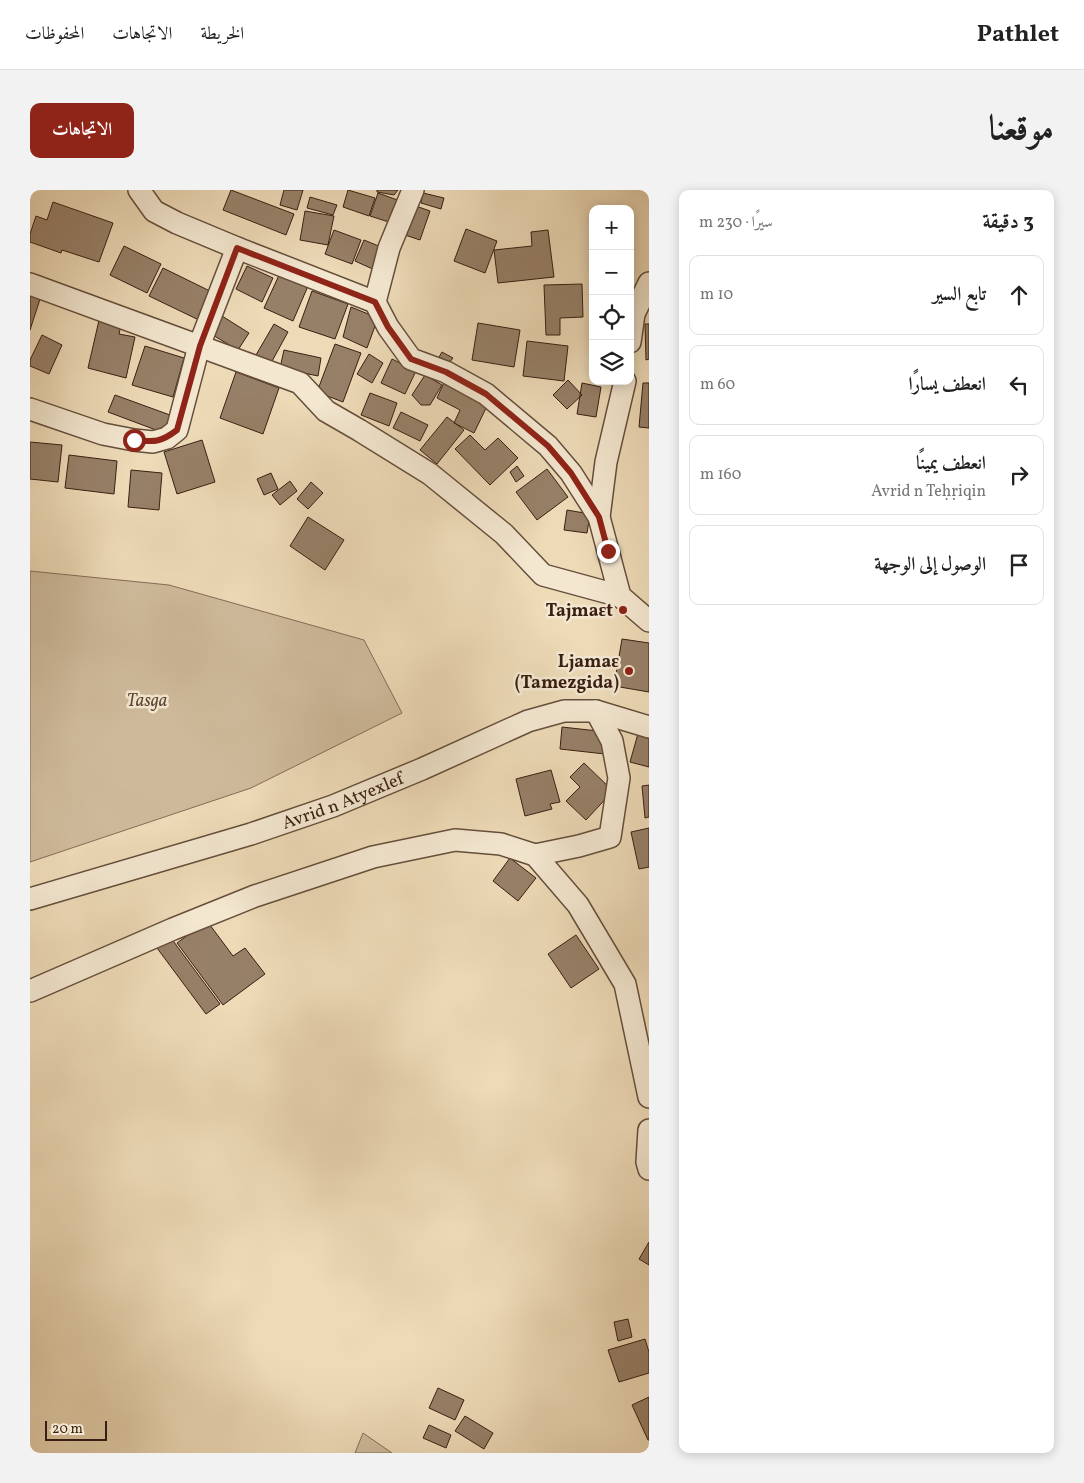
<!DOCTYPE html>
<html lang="ar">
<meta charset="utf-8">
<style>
:root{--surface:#fff;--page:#f2f2f2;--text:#222;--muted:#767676;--line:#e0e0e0;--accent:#8f2418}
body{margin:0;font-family:Vollkorn,Amiri,serif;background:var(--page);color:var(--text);direction:rtl}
.controls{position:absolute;right:15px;top:15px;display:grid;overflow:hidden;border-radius:10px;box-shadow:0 2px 12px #0003}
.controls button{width:45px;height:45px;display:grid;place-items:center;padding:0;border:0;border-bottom:1px solid var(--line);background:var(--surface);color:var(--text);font:25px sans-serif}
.scale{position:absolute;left:15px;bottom:12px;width:62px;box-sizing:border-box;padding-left:5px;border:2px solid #391f12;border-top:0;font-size:14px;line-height:18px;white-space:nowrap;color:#391f12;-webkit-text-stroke:4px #f3e7d0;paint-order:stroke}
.stop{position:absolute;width:15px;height:15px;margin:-11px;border:4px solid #8f2418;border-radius:50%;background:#fff}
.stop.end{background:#8f2418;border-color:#fff;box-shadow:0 1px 5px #0008}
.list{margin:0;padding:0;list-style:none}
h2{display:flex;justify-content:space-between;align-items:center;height:65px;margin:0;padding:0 20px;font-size:21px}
h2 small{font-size:16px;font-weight:400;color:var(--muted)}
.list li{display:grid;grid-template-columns:32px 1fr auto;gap:15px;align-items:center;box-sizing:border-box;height:80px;margin:0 10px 10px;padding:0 10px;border:1px solid var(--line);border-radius:10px}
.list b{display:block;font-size:19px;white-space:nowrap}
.list p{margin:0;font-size:16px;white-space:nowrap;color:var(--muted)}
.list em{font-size:16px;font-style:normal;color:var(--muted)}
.icon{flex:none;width:28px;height:28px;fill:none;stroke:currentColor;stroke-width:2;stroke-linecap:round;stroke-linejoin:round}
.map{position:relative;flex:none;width:619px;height:1263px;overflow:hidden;direction:ltr;border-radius:10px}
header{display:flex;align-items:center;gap:30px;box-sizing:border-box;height:70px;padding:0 25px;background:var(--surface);border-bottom:1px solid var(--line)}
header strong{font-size:24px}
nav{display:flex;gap:28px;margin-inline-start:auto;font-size:18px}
.intro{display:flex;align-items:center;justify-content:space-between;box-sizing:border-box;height:120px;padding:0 30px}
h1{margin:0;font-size:35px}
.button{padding:12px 22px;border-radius:10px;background:var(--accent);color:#fff;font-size:18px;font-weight:700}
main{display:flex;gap:30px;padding:0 30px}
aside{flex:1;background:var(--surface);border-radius:10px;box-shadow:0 2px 12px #0003}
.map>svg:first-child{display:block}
</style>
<header>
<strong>Pathlet</strong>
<nav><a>الخريطة</a><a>الاتجاهات</a><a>المحفوظات</a></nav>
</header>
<div class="intro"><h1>موقعنا</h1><a class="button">الاتجاهات</a></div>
<main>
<aside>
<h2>3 دقيقة<small>سيرًا · 230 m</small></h2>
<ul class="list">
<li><svg class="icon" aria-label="ahead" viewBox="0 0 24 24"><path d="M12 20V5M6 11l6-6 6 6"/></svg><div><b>تابع السير</b></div><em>10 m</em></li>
<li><svg class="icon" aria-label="left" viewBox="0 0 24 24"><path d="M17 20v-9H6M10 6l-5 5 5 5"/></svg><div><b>انعطف يسارًا</b></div><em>60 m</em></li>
<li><svg class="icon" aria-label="right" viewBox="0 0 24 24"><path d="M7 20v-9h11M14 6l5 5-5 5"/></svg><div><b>انعطف يمينًا</b><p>Avrid n Teḥṛiqin</p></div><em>160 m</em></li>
<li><svg class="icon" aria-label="arrive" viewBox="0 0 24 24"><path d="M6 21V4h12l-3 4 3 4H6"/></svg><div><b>الوصول إلى الوجهة</b></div></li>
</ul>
</aside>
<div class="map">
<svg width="619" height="1263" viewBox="0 0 619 1263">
<rect width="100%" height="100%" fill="#eddab7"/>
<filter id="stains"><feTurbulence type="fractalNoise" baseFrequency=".004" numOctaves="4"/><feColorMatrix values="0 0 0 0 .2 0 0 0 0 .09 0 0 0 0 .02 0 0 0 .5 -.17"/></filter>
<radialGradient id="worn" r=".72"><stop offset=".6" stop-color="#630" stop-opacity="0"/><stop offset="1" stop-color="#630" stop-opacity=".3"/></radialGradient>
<path fill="#ceba9b" stroke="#846c56" d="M0,381L139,395L334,450L372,523L221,598L0,672Z
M333,1243L362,1263H325Z"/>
<path fill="#978068" stroke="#391f12" d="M201,0L264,24L256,45L193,20Z
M254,0H273L267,20L250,15Z
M318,0L345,8L339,26L313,17Z
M347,0H368L364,5L347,2Z
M348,3L373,12L365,34L340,26Z
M393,3L414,8L411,19L391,13Z
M280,7L307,15L303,25L277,18Z
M23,12L83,33L69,72L32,60L31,63L0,52V44L6,26L17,30Z
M386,16L400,21L390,50L375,45Z
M275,21L304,26L298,55L270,50Z
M436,39L467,51L455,83L424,71Z
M304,40L331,50L322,74L295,64Z
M518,40L524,87L468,93L464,60L502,56L501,42Z
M334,50L356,59L347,81L325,71Z
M94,56L131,74L117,103L80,85Z
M217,76L243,88L232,112L206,99Z
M133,78L184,103L171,131L119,106Z
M250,83L278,96L263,131L234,118Z
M552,94L553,127L530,128V145H516L514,95Z
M0,99L12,103L0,140Z
M282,101L318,114L305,149L269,137Z
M321,117L348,128L337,158L313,147Z
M70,126L92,131L89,144L105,147L96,188L58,178Z
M192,126L219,143L208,160L181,144Z
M448,133L490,140L484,177L442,170Z
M244,134L258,142L241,173L226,165Z
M615,134H619V169L616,170Z
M12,145L32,155L19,184L0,176V170Z
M497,151L538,156L534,191L493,186Z
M305,154L331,163L313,212L287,202Z
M115,156L154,168L143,207L102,195Z
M254,160L291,168L288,186L250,178Z
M412,162L423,168L419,173L409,167Z
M339,164L353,173L342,193L327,184Z
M362,169L386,181L375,204L351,193Z
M206,182L249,198L233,244L190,228Z
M395,185L412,195L400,215H391L382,205Z
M416,188L444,202L441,208L457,216L444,243L424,233L430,220L407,208Z
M538,190L552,205L537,219L523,205Z
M552,193L571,197L566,227L547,224Z
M613,193H619V238L609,237Z
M340,203L367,213L359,236L331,225Z
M85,205L140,225L134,243L78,222Z
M371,222L398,235L390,251L363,238Z
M417,227L434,240L407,274L390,260Z
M440,245L455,260L468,248L488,268L460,295L425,259Z
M172,250L185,292L147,304L134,262Z
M0,252L32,255L28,292L0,289Z
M39,265L87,271L84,304L35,298Z
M487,276L494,286L486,292L480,282Z
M517,279L538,307L507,330L486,302Z
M101,280L132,283L129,320L98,317Z
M241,283L248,299L234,305L227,289Z
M260,291L267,301L250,315L242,305Z
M281,292L293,303L278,319L267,309Z
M537,320L560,324L557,343L534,340Z
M278,327L314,350L295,380L260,356Z
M592,449L619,453V502L584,496Z
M532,537L577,542L575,564L530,559Z
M609,540L619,543V577L600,572Z
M554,573L583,601L556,630L536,611L550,597L540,587Z
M521,580L530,612L520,614L522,619L495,626L486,589Z
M619,595V627L615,628L612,596Z
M619,638V677L609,679L601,642Z
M480,668L506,688L488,711L463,691Z
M177,731L203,766L215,758L235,784L193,815L147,753Z
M546,745L569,779L541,798L518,764Z
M141,748L190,814L176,824L127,758Z
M619,1052V1075L609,1069Z
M598,1129L602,1147L588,1151L584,1132Z
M615,1149L619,1162V1183L589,1192L578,1160Z
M408,1198L434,1210L425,1230L399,1218Z
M619,1207V1250H618L602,1215Z
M435,1226L463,1243L454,1259L425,1241Z
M399,1235L421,1245L416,1258L393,1248Z"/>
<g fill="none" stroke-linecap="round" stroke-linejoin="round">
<defs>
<g id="minor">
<path d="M109,0L124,21L147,33L207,58L345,112"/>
<path d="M383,0L359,58L345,112L358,137L381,169L416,182L456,204L518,256L541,283L569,327L590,406L619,431"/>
<path d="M0,94L270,193L296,221L329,240L400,284L474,344L513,385L590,406"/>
<path d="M600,152L604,124L619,93"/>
<path d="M0,219L73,244L104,250L123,252L137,248L147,240L169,156L207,58"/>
<path d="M569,327L576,272L595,191"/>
<path d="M505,665L549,656L580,647L589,588L582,551L566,521"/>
<path id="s1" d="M0,709L221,644L303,616L392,579L498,531L534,521H566L619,537"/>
<path d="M0,801L143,739L225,706L343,667L425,650L471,654L505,665L548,715L595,794L619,907"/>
<path d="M619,940L617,972L619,979"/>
</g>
</defs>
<use href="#minor" stroke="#664e3b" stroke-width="24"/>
<use href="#minor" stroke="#f3e7d0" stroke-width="21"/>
</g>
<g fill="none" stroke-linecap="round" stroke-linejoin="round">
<path stroke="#8f2418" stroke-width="6" d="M104,250C124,252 130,253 147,240L170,156L207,58L345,112L358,137L381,169L416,182L456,204L518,256L541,283L569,327L578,361"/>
</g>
<g fill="#8f2418" stroke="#f3e7d0" stroke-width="2">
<circle cx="593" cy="420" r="5"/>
<circle cx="599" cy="481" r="5"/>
</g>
<g text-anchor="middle" stroke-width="5" stroke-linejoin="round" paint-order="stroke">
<g font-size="18" font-weight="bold" fill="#391f12" stroke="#f3e7d0" text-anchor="end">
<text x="583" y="426">Tajmaɛt</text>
<text x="589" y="477">Ljamaɛ<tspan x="589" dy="21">(Tamezgida)</tspan></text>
</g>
<g font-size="18" font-style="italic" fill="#5e4634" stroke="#f3e7d0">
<text x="117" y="516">Tasga</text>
</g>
<g font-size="18" fill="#391f12" stroke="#f3e7d0">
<text dy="6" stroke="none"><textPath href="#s1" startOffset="328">Avrid n Atyexlef</textPath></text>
</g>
</g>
<rect width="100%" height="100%" filter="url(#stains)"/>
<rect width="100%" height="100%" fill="url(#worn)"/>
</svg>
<div class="controls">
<button>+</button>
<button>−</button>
<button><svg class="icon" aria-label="locate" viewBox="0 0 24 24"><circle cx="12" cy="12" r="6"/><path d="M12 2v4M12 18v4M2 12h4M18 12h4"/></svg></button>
<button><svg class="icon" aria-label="layers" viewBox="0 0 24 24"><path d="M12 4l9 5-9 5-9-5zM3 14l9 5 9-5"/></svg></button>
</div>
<div class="scale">20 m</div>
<div class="stop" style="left:104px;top:250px"></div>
<div class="stop end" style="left:578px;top:361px"></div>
</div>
</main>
